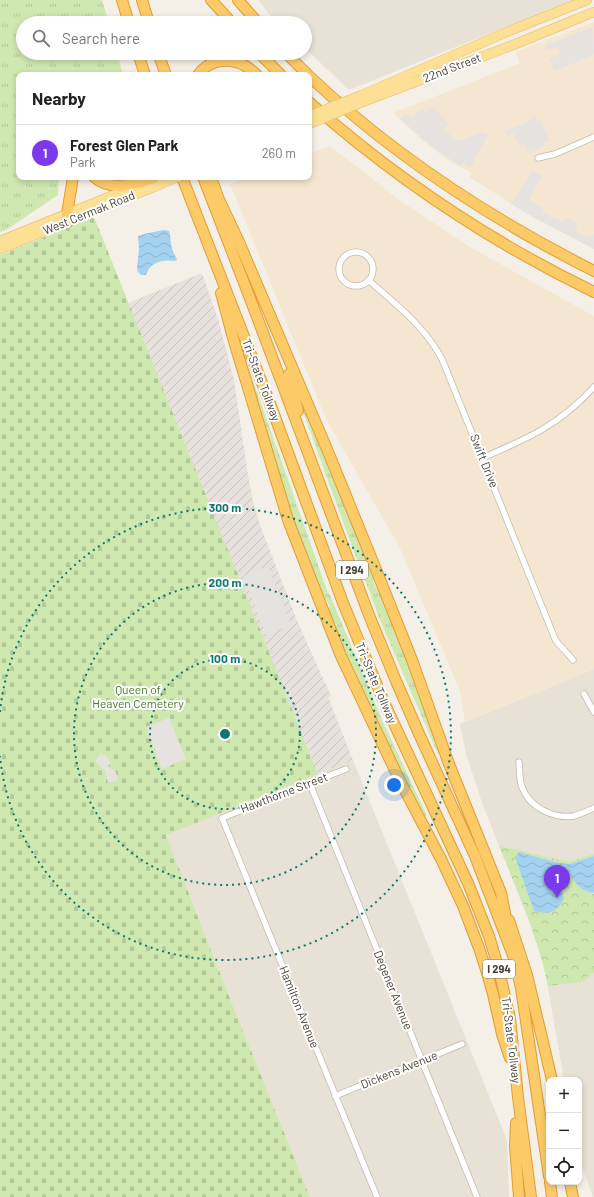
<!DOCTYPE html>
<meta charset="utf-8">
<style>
:root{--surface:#fff;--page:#f2f2f2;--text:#222;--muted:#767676;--line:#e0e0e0;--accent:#7c3aed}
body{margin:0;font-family:Barlow,sans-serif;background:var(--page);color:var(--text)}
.controls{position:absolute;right:12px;bottom:12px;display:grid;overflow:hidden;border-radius:8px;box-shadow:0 2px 6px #0003}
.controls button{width:36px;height:36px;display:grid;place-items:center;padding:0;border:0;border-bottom:1px solid var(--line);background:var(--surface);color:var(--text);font:20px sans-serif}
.you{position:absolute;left:394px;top:785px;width:14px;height:14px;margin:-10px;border:3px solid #fff;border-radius:50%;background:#1a73e8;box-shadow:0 0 0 6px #1a73e833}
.badge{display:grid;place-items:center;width:26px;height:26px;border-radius:50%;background:var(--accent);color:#fff;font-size:13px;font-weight:700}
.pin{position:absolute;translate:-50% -33px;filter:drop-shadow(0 1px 2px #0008)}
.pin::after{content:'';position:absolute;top:21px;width:14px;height:12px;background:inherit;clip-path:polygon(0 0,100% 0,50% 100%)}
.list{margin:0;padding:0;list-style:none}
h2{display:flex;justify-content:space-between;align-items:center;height:52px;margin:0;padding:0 16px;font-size:17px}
h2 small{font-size:13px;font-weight:400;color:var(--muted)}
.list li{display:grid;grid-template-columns:26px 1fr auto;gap:12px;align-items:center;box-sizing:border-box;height:56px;padding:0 16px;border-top:1px solid var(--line)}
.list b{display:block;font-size:15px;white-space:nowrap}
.list p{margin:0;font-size:13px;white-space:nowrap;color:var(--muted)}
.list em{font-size:13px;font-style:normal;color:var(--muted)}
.icon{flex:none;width:22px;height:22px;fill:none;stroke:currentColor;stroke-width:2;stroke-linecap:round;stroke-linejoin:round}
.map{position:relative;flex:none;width:594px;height:1197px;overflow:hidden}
.search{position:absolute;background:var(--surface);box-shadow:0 2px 6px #0003;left:16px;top:16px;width:296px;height:44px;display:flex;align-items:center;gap:10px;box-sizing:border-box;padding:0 14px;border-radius:22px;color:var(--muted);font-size:15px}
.panel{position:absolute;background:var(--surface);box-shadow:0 2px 6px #0003;left:16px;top:72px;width:296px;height:108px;border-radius:8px}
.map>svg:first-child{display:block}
</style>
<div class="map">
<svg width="594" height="1197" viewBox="0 0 594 1197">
<defs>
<pattern id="industrial-furrows" width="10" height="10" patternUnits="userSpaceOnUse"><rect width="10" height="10" fill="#e6e1dc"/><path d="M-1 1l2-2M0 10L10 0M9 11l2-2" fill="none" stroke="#c7c2bd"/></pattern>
<pattern id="grass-tufts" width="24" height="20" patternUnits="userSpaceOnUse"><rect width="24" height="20" fill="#cfe8b0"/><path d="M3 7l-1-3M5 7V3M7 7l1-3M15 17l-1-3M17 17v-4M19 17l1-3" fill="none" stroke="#b3c898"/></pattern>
<pattern id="forest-crowns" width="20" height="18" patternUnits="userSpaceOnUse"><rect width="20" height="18" fill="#cfe8b0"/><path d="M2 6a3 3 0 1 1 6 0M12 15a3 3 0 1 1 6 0" fill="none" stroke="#b3c898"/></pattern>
<pattern id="cemetery-stones" width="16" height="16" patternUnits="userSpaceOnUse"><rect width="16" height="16" fill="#cfe8b0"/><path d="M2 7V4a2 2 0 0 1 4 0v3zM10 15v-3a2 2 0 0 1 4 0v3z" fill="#b3c898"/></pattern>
<pattern id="water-waves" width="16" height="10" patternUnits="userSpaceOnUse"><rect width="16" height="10" fill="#a3d2f0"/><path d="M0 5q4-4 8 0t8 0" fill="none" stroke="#8eb5ce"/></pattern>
</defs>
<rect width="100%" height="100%" fill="#f4f0e7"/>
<path fill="#e7e2d5" d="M258,0H573L349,90L305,48V23H279L268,13Z
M594,669V1197H593L579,1158V1080H564L544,965L535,936L482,803L466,754L460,724Z
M353,760L507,1140L509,1197H310L227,991L166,835Z"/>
<path fill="#f5e6d2" d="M594,22V249L535,218L469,177L471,173L448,160L423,141L393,113L520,63L516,52Z
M330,146L402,202L470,247L594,316V669L465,722L460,691L400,548L327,421L230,184L248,177H309V154Z"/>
<path fill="url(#industrial-furrows)" d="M202,273L218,319L234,380L248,475L253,502L260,525L298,623L331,696L328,697L353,760L318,774L128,303Z"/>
<path fill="url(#grass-tufts)" d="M0,0H102L109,23H23V53H117L123,75H19V177H59L58,195L6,230L0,232Z
M247,369H249L328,593L330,595L382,720L426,814V817L391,753L359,686L326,609L330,607L326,599L322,601L306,551L299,538L285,499Z
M297,395H298L376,579L373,581L376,588L380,587L397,634L399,643L403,650L418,690L439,754H438L379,618L371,595L355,555Z"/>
<path fill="url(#forest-crowns)" d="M499,846L560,860L571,861L594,854V973L587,977L584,982L548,986C538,937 518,892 499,846Z"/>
<path fill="url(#cemetery-stones)" d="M94,217L318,774L166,835L227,991L310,1197H0V255Z"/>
<path fill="#e5e2df" d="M593,27L594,55L554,71L549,59L561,54L558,47L548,50L546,45Z
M432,107L449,123L443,130L459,141L483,132L488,135L470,168L463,163L460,166L437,150L400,119L405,114L412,119L421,109L426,113Z
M535,116L538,122L541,121L549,140L544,142L545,146L529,153L525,144L521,146L518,141L516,142L513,133L507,136L505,131L532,120L531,117Z
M533,171L542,176L529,200L544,209L542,212L563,222L566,217L578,223L575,231L590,238L593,235H594V249L535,218L511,204Z
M268,566L291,625L266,635L243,576Z
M169,718L186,759L162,769L146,727Z
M100,753L106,756L111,763L108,766L111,769H115L118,781L108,783L105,771L100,766L95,762Z"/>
<path fill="url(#water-waves)" d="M164,230L169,231C171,237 170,244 173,251C174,255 176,256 177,260L175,261C163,259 150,262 146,275H141L138,272L137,268L139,249L138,236L144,234Z
M519,852L558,863L570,864L594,856V893C578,890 574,882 567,868H560L559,878L564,899C555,913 550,915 534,911L515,857Z"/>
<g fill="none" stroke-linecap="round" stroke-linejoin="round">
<defs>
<path id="street" d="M538,158L555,154L594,137
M339 269a17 17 0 1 1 34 0a17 17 0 1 1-34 0Z
M368,280C396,304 424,326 442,359L555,639C560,647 567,652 573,660
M482,458C529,438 559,425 594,387
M584,694L594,712
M519,762C520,770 519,780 522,787C529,807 553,819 574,816C581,814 587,811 594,808
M346,769L222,818L377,1197
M310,784L477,1197
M335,1096L462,1044"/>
<path id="primary" d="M362,95L509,31L587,0
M365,101L513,45L594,12
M0,241L136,186
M0,249L161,184"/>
<path id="highway" d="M122,0L129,23
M142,0L149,23
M211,0L232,23
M238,0L258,23
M138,53L145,75
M158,53L166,75
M259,53L281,75
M286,53L308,75
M198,75C208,60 229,57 244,65C249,68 253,71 257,75
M309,76C393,155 491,219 594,271
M309,102C395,178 491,242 594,292
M94,177C112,193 138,183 158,177
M182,177L271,406L343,603L384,702L468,883L489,936L499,970L510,1018L518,1097L531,1197
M203,177L248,293L369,615L396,681L420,736L475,856L514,958L521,988L549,1176
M211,177L218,197
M215,191L239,242L329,454L381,582L412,660L449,764L501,893L508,928
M68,222L67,214L73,177
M221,293L233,338L288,520L341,656L400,781L441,859L463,906L479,948L487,973L493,994L502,1034L510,1058
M289,374L298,411
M509,920L527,975L552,1080
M516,1123L515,1146L519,1197
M550,1182L552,1197
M570,1182L573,1197"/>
</defs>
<use href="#street" stroke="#c2baad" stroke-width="7"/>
<use href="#primary" stroke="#e4bc65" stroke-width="10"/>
<use href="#highway" stroke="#dd9e37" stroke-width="12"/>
<use href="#street" stroke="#fff" stroke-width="5.5"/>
<use href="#primary" stroke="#fedf96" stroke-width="9"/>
<use href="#highway" stroke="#fdca68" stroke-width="10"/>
<defs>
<path id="primary-bridge" d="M309,116L362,95
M309,124L365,101
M161,184L178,177"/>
</defs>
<use href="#primary-bridge" stroke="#e4bc65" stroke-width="10" stroke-linecap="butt"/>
<use href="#primary-bridge" stroke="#fedf96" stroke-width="9"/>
</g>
<g fill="none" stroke="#0f766e" stroke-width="2" stroke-dasharray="2 4">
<circle cx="225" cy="734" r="75"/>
<circle cx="225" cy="734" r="151"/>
<path d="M0 712A226 226 0 1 1 0 756"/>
</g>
<g text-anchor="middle" stroke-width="4" stroke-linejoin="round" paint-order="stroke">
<g fill="#fff" stroke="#7e7972" stroke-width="1">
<rect x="336" y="561" width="32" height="18" rx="3"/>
<rect x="483" y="960" width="32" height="18" rx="3"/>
</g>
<g font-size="11" font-weight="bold" fill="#474036">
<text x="352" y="574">I 294</text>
<text x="499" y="973">I 294</text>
</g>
<g font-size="12" fill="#474036" stroke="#fff">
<text transform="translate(452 68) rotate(-21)" y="4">22nd Street</text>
<text transform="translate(89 213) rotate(-22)" y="4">West Cermak Road</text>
<text transform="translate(261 380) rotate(69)" y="4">Tri-State Tollway</text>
<text transform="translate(484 461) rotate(68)" y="4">Swift Drive</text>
<text transform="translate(376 683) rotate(67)" y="4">Tri-State Tollway</text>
<text transform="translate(284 793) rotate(-21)" y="4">Hawthorne Street</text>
<text transform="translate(393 990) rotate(68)" y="4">Degener Avenue</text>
<text transform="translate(299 1007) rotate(68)" y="4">Hamilton Avenue</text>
<text transform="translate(511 1040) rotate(83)" y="4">Tri-State Tollway</text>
<text transform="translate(399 1070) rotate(-22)" y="4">Dickens Avenue</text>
</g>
<g font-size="12" fill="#487929" stroke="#fff">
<text x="138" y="694">Queen of<tspan x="138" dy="14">Heaven Cemetery</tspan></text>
</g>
</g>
<circle cx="225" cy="734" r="6" fill="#0f766e" stroke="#fff" stroke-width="2"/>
<g font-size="12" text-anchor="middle" font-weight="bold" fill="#0f766e" stroke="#fff" stroke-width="4" stroke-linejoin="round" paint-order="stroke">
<text x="225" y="512">300 m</text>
<text x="225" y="587">200 m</text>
<text x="225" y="663">100 m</text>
</g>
</svg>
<div class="controls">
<button>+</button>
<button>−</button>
<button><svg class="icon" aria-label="locate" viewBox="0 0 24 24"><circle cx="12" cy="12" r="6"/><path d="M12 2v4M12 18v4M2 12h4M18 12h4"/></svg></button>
</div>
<div class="you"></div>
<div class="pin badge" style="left:557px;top:898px">1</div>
<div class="search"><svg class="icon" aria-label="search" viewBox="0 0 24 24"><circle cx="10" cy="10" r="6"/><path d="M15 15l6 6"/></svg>Search here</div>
<section class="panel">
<h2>Nearby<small></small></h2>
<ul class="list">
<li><span class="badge">1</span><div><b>Forest Glen Park</b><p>Park</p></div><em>260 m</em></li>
</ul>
</section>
</div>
